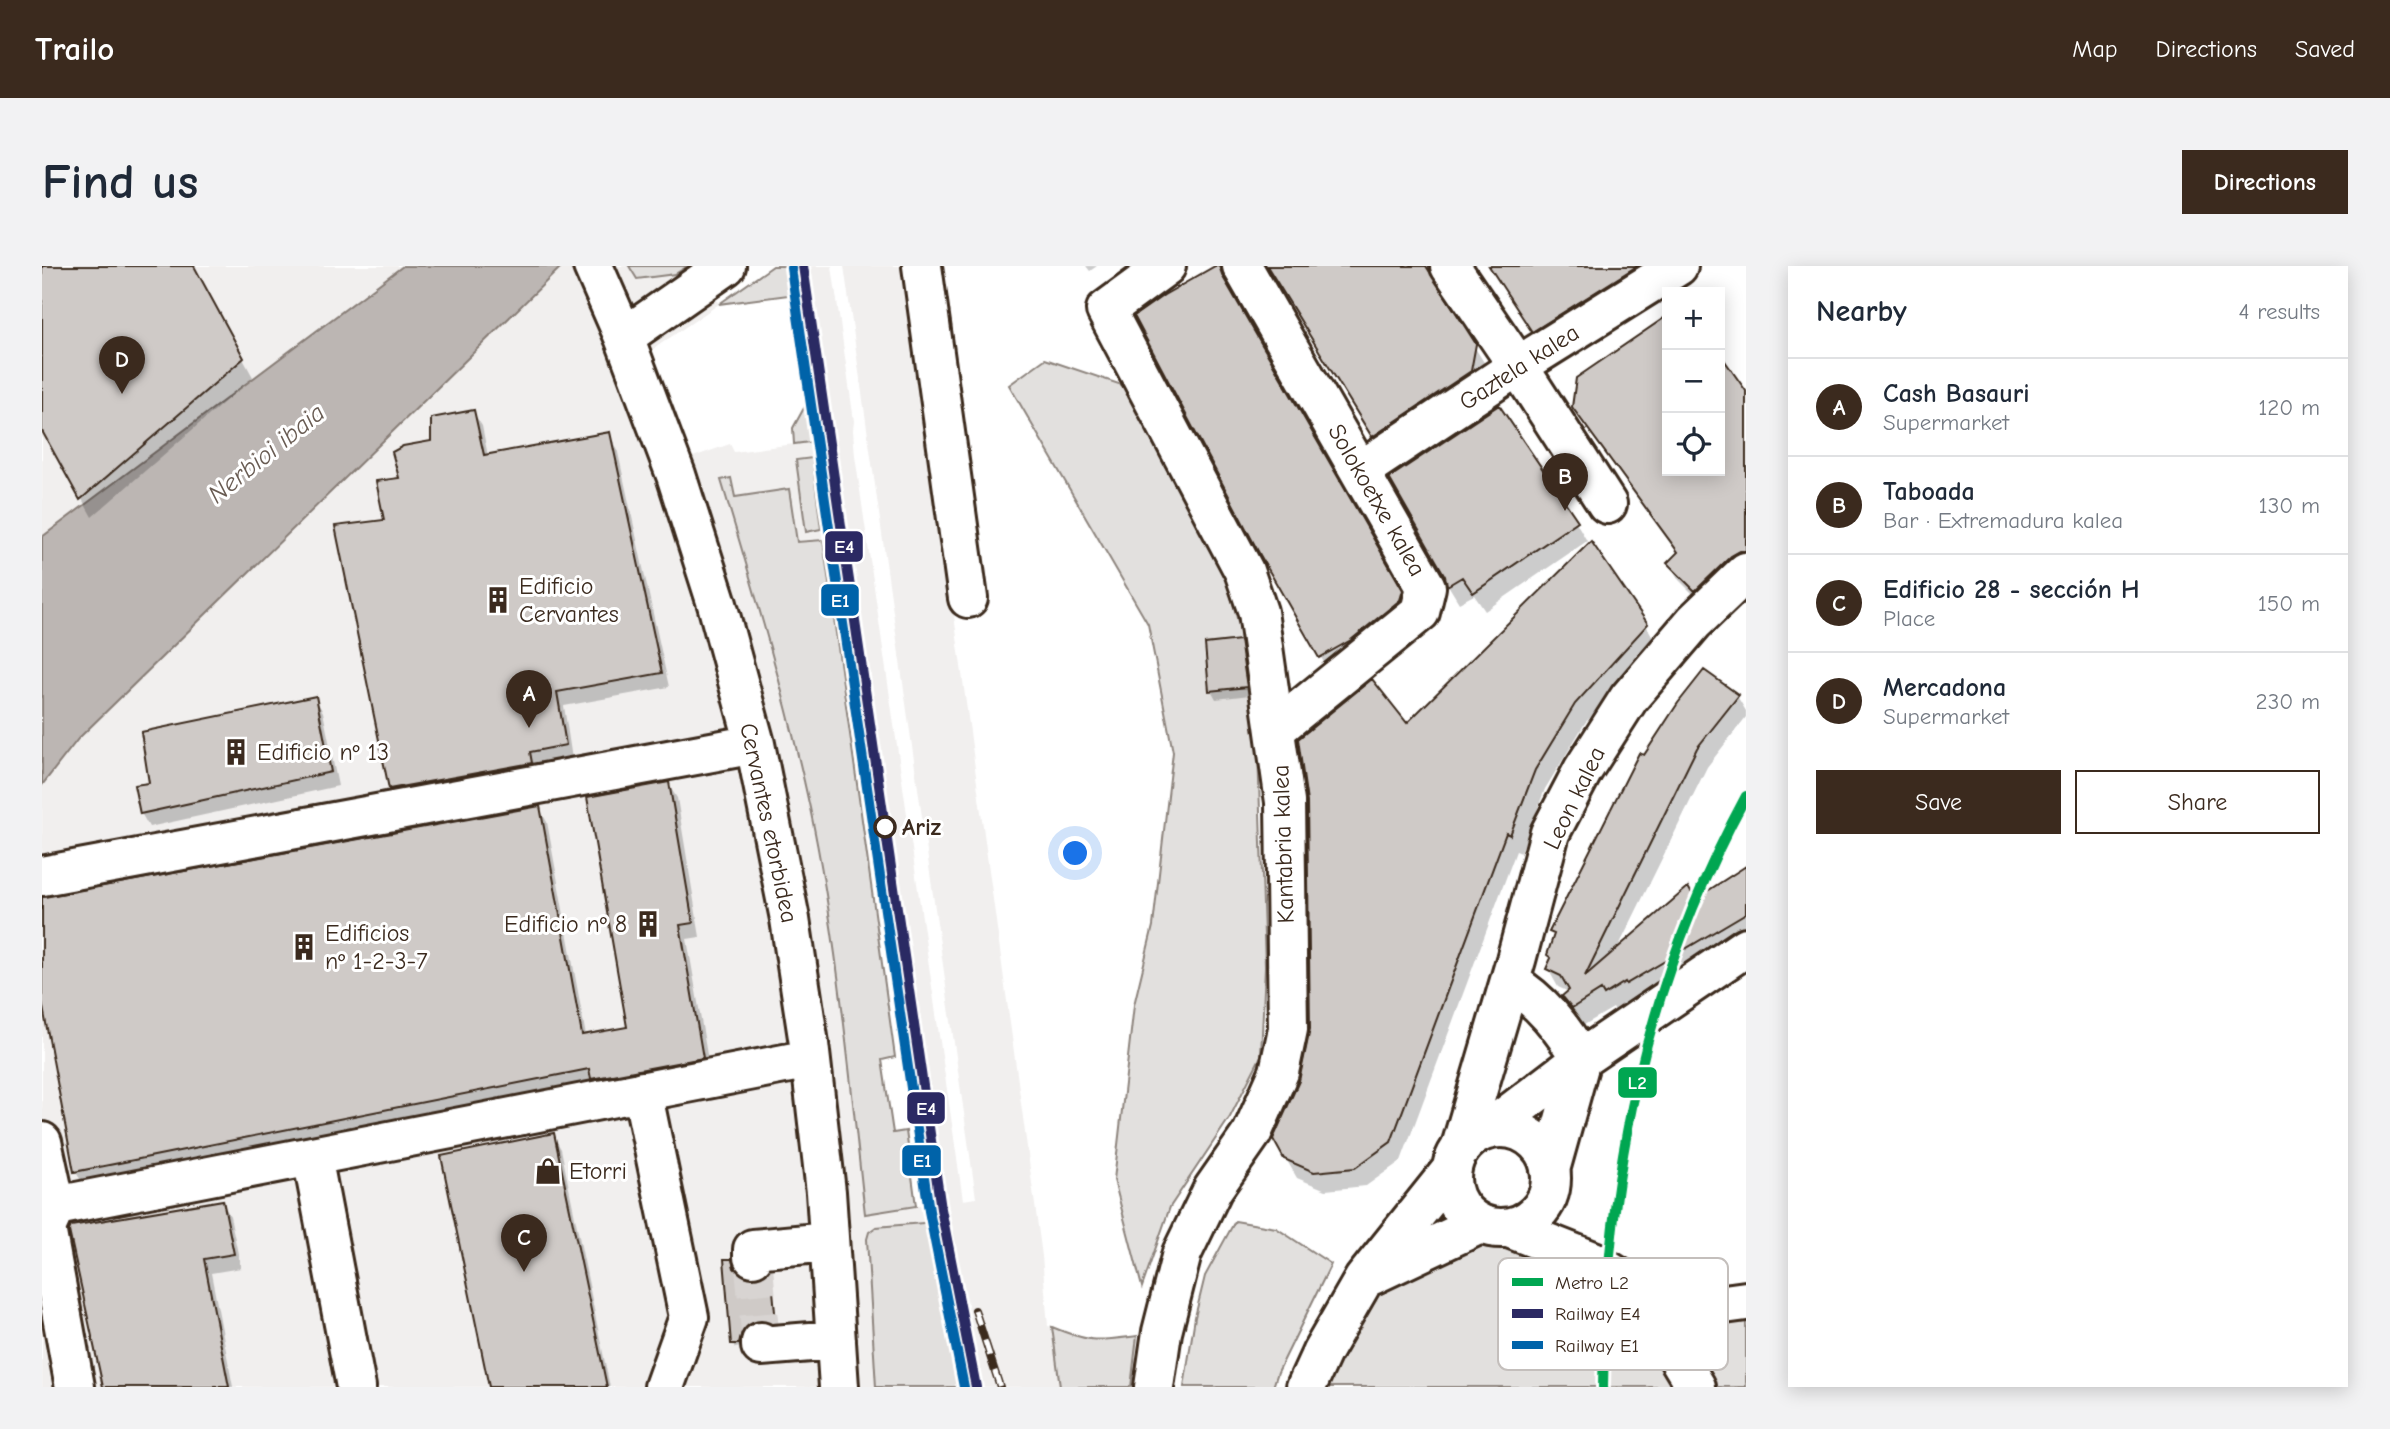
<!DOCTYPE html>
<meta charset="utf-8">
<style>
:root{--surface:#fff;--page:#f2f2f3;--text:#1f2937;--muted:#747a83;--line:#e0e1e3;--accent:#3b2a1e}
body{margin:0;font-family:"Comic Neue",sans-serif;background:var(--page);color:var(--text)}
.controls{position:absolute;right:21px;top:21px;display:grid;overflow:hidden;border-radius:0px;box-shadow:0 4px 18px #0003}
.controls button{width:63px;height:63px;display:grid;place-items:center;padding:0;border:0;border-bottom:2px solid var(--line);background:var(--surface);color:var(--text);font:35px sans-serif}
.you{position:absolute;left:1034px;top:588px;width:24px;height:24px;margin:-18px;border:5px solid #fff;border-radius:50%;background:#1a73e8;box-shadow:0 0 0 10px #1a73e833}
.badge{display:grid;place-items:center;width:46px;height:46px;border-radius:50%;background:var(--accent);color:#fff;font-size:23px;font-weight:700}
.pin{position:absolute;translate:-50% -58px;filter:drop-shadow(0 2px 4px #0008)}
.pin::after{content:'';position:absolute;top:37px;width:24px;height:21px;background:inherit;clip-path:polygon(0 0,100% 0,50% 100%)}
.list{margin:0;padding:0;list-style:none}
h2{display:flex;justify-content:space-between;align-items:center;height:91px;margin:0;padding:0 28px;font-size:30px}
h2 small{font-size:23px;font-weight:400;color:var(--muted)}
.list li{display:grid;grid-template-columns:46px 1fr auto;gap:21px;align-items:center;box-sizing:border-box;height:98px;padding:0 28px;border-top:2px solid var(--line)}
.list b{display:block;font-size:26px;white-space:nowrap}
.list p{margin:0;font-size:23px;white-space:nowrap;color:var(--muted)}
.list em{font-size:23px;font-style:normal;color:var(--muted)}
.actions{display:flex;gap:14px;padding:21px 28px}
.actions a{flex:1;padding:16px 0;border:2px solid var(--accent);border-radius:0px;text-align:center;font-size:24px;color:var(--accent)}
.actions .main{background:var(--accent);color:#fff}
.icon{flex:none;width:38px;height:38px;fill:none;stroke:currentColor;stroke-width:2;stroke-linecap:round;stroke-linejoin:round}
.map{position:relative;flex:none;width:1704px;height:1121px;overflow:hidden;border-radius:0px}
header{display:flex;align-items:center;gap:42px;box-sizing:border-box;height:98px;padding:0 35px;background:var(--accent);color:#fff}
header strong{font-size:33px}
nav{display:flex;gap:38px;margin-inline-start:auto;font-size:24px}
.intro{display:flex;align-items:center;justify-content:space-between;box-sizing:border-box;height:168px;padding:0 42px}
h1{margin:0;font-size:49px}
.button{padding:18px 32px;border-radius:0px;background:var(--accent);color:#fff;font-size:24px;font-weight:700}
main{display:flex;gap:42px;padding:0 42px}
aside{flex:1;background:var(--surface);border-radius:0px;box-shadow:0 4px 18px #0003}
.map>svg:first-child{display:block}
</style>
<header>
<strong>Trailo</strong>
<nav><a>Map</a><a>Directions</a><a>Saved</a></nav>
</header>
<div class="intro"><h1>Find us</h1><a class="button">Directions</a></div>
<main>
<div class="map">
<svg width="1704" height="1121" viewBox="0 0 1704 1121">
<rect width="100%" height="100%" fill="#fff"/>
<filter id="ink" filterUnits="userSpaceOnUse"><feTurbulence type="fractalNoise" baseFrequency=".0143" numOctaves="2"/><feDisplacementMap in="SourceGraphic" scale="14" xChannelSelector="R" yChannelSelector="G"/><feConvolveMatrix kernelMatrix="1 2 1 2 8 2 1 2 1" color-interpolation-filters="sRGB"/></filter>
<g filter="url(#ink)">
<path fill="#f1efee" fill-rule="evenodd" d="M0,0H361L0,271Z
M520,0H587L593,11L633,8L646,0H657L677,38L607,86L648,192L688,178L692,186L775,175L763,56L753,0H790L812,155L811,164L813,190L921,934L934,932L802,0H864L1000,990L1006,1060L1010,1061L1018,1121H926L893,956L825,973L834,1121H0V519L36,473ZM785,190L889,938L824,948L794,691L768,543L731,386L679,214L689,212L693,231L755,276L781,274L779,263L765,266L754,194Z"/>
<path fill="#e2e0de" stroke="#8e857e" stroke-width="2" d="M587,0H646L633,8L595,13Z
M731,0H753L782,178L776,179L775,175L752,178L751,162L768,131L753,36L746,29L677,38Z
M1003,93L1080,119L1136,207L1186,319L1214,422L1223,701L1219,790L1188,851L1128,941L1100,1021L1072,914L1092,739L1111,660L1131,486L1106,358L967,119Z
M770,192L779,263L764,266L754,194Z
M689,212L693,231L747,223L755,276L781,274L853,791L840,794L851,867L864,865L874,940L823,948C808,812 796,676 768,542C744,431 712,323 679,214Z
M1193,955L1234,962L1289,998L1236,1106L1231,1121H1142L1153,1051L1163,1010Z
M893,956L926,1121H834L825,973L827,966L834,961Z
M1458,975L1704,1043V1121H1279L1320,1035L1389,984Z
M1010,1061C1049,1077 1054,1075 1095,1070L1089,1121H1018Z"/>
<path fill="#bcb6b3" stroke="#887e77" stroke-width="2" d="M361,0H520L36,473L0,519V271Z"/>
<path fill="#0003" d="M0,0H150L211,111L50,251L0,161Z
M1044,0H1055L1048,5Z
M1176,0L1191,31L1370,344L1289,409L1220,288Z
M1225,0H1382L1443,98L1439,123L1342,188Z
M1447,0H1631L1502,83Z
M1625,53V205H1678V91L1704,128V305L1664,341L1637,314L1627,297L1636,288L1542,159L1531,141L1536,113Z
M431,146L440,160L446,190L567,168L575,182L627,421L522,440L530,493L357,537L349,523L295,262L344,255L359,214L391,177Z
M1534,256L1545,275L1443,345L1432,329L1417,337L1406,319L1405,310Z
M1604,359L1615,378L1543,457L1503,523L1479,587L1474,585L1359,895L1324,920L1284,924L1255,912L1244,893L1259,815L1365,460Z
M1197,376L1202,385L1208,429L1174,433L1169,424Z
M1695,430L1704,445V451L1665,501L1574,686L1704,602V672L1574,747L1571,742L1542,759L1522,730L1527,726L1516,721L1506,703L1510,695L1506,689L1513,672L1509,666L1602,491Z
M273,432L281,446L296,520L107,561L99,547L109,518Z
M626,518L635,532L658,671L645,673L668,806L42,920L34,906L0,726V632L497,542L505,556L544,770L587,762Z
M511,869L519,883L568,1121H449Z
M180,936L188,950L199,1002L169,1007L191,1121H62Z
M693,1005L699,1011L710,1015L722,1012L728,1006L735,1060L723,1058L711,1061L701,1070L699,1081L693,1082L691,1078Z"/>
<path fill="#cfcac7" stroke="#3b2a1e" stroke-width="2" d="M0,0H152L202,92L38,234L0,165Z
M1173,0H1177L1181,11L1361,324L1358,334L1309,374L1277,392L1218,289L1092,50L1122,29Z
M1225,0H1384L1434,78L1429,105L1330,171Z
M1447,0H1595L1490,66Z
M1625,50V205H1678V88L1704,125V285H1698L1689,290L1653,325L1625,297L1636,286L1530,141L1534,112Z
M1457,139L1536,255L1431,327L1420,311L1405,320L1403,310L1347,212Z
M432,144L442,189L568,166L620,407L515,426L524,479L488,486L490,497L347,523L293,260L342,254L334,215L357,212L350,186L361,180L389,175V152Z
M1549,275L1606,358L1533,438L1493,504L1468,569L1464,567L1349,876L1313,902L1272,906L1242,893L1231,873L1257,815L1268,763L1265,536L1256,473L1330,413L1365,457Z
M1198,374L1205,421L1167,425L1163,378Z
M1662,404L1697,429L1655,482L1543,710L1646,621L1653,633L1704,600V647L1584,718L1583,716L1562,729L1559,724L1530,742L1520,730L1527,724L1519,710L1504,703L1509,692L1505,689L1512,668L1507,666L1597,487L1602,489L1636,437Z
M274,430L289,506L98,548L92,519L107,517L99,466Z
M627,516L651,657L638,659L661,792L549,813L547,803L32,906L0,736V631L498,540L540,769L585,761L545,531Z
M512,867L565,1121H447L399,890Z
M181,934L192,988L162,993L187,1121H61L27,965L29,960Z
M682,993H690L692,1002L700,1010L710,1013L721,1010L729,1003L734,1057L720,1054L709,1057L700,1066L697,1078H689Z"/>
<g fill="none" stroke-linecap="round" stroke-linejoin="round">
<path stroke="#d8d4d2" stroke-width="38" stroke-dasharray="38 19" stroke-linecap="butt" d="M711,991L719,1076"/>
<defs>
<path id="minor" d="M551,0L582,71L634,209L675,338L713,478L748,653L767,778L784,926L797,1121
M880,0L926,332
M1200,0L1384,321L1378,346L1234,463
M1408,0L1476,100L1565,238
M582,71L684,0
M1318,205L1476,100L1636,0
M0,610L713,478
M1468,716C1500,735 1520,762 1539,793L1704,681
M600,825L647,1051L622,1121
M1409 912a50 50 0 1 1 100 0a50 50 0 1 1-100 0Z
M1446,864L1539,793L1508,904
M0,876L14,940L4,962L33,1121
M1418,884L1474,694L1508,567L1541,504L1587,432L1652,356L1704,306
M270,890L314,1121
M14,940L768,793
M1467,962L1551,995L1595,1023L1646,1043L1704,1035
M711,991V983L787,976
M1330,1009L1438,958
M1595,1023L1654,1121
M719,1076V1080L794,1074
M1112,1121L1120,1066L1140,987L1171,923L1210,867L1237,806L1246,763L1243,536L1216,346L1202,305L1064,44L1124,0
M1264,1121L1280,1086L1322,1013L1410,903"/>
</defs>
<use href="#minor" stroke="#3b2a1e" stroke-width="44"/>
<use href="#minor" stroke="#fff" stroke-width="38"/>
<defs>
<path id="rail" d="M933,1044L958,1121"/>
</defs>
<use href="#rail" stroke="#3b2a1e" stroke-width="8"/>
<use href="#rail" stroke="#fff" stroke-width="5" stroke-dasharray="16" stroke-linecap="butt"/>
<defs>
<path id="rail-1" d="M761,0L899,943L934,1121"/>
<path id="rail-2" d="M749,2L887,945L922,1121"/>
</defs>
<use href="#rail-1" stroke="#fff" stroke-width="16"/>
<use href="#rail-2" stroke="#fff" stroke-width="16"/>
<use href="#rail-1" stroke="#2b2963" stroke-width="10"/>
<use href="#rail-2" stroke="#0063a9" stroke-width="10"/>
<defs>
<path id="metro-1" d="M1561,1121C1564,909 1602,718 1704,530"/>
</defs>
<use href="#metro-1" stroke="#fff" stroke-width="16"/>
<use href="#metro-1" stroke="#00a651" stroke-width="10"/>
</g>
</g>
<defs>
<symbol id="building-bare" viewBox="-9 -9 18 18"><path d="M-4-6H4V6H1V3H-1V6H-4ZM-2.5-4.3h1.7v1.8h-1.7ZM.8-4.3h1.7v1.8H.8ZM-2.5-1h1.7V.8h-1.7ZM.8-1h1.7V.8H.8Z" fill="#3b2a1e" stroke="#fff" stroke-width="2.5" paint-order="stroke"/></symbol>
<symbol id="shop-bare" viewBox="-9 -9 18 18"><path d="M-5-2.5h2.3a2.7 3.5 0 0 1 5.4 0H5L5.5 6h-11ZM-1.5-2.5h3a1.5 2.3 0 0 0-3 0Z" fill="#3b2a1e" stroke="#fff" stroke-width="2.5" paint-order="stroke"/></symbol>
</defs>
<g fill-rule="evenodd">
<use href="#building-bare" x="437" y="315" width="38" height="38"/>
<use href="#building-bare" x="175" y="467" width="38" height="38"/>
<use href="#building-bare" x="587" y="639" width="38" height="38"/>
<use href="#building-bare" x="243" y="662" width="38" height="38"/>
<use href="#shop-bare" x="487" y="886" width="38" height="38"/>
</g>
<circle fill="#fff" stroke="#3b2a1e" stroke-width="3.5" cx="843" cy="561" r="10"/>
<g text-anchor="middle" stroke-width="6" stroke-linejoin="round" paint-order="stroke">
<g font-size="24" fill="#3b2a1e" stroke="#fff">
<text transform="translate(1477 101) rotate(-33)" y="8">Gaztela kalea</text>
<text transform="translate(1335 234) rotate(60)" y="8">Solokoetxe kalea</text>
<text transform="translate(1532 532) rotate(-64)" y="8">Leon kalea</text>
<text transform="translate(727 557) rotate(78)" y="8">Cervantes etorbidea</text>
<text transform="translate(1241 578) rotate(-92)" y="8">Kantabria kalea</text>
</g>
<g font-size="24" fill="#3b2a1e" stroke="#fff" text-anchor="start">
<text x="477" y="328">Edificio<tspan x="477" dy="28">Cervantes</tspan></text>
<text x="215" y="494">Edificio nº 13</text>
<text x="585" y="666" text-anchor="end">Edificio nº 8</text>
<text x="283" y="675">Edificios<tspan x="283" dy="28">nº 1-2-3-7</tspan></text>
<text x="527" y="913">Etorri</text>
</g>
<g font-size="24" font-weight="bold" fill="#3b2a1e" stroke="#fff" text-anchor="start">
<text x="860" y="569">Ariz</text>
</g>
<g font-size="26" font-style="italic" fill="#685b52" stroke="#fff">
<text transform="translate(224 187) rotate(-39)" y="9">Nerbioi ibaia</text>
</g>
</g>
<rect x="1456" y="992" width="230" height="112" rx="10" fill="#fff" stroke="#c4bfbc" stroke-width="2"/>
<rect x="1470" y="1012" width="31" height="8" fill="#00a651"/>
<rect x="1470" y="1043" width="31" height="9" fill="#2b2963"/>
<rect x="1470" y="1075" width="31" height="8" fill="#0063a9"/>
<g font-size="19" fill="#3b2a1e">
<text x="1513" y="1023">Metro L2</text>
<text x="1513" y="1054">Railway E4</text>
<text x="1513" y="1086">Railway E1</text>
</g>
<g stroke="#fff" stroke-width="2.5">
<rect x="782" y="264" width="40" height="33" rx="7" fill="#2b2963"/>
<rect x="778" y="317" width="40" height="34" rx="7" fill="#0063a9"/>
<rect x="1575" y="800" width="41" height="33" rx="7" fill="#00a651"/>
<rect x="864" y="825" width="40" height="34" rx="7" fill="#2b2963"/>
<rect x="859" y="878" width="41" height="33" rx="7" fill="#0063a9"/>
</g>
<g font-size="19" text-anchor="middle" font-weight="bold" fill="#fff">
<text x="802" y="287">E4</text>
<text x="798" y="341">E1</text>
<text x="1595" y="823">L2</text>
<text x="884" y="849">E4</text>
<text x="880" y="901">E1</text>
</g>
</svg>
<div class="controls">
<button>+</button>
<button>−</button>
<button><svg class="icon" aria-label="locate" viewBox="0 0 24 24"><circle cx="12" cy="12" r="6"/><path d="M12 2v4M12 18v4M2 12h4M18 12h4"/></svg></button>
</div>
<div class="you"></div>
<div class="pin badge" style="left:487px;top:462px">A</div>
<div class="pin badge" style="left:1523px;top:245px">B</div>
<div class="pin badge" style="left:482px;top:1006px">C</div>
<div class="pin badge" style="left:80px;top:128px">D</div>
</div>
<aside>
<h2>Nearby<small>4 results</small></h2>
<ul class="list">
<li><span class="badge">A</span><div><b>Cash Basauri</b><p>Supermarket</p></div><em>120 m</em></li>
<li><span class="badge">B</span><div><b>Taboada</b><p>Bar · Extremadura kalea</p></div><em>130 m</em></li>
<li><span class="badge">C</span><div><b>Edificio 28 - sección H</b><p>Place</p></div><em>150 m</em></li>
<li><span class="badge">D</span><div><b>Mercadona</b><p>Supermarket</p></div><em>230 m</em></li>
</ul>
<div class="actions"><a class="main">Save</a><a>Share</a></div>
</aside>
</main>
